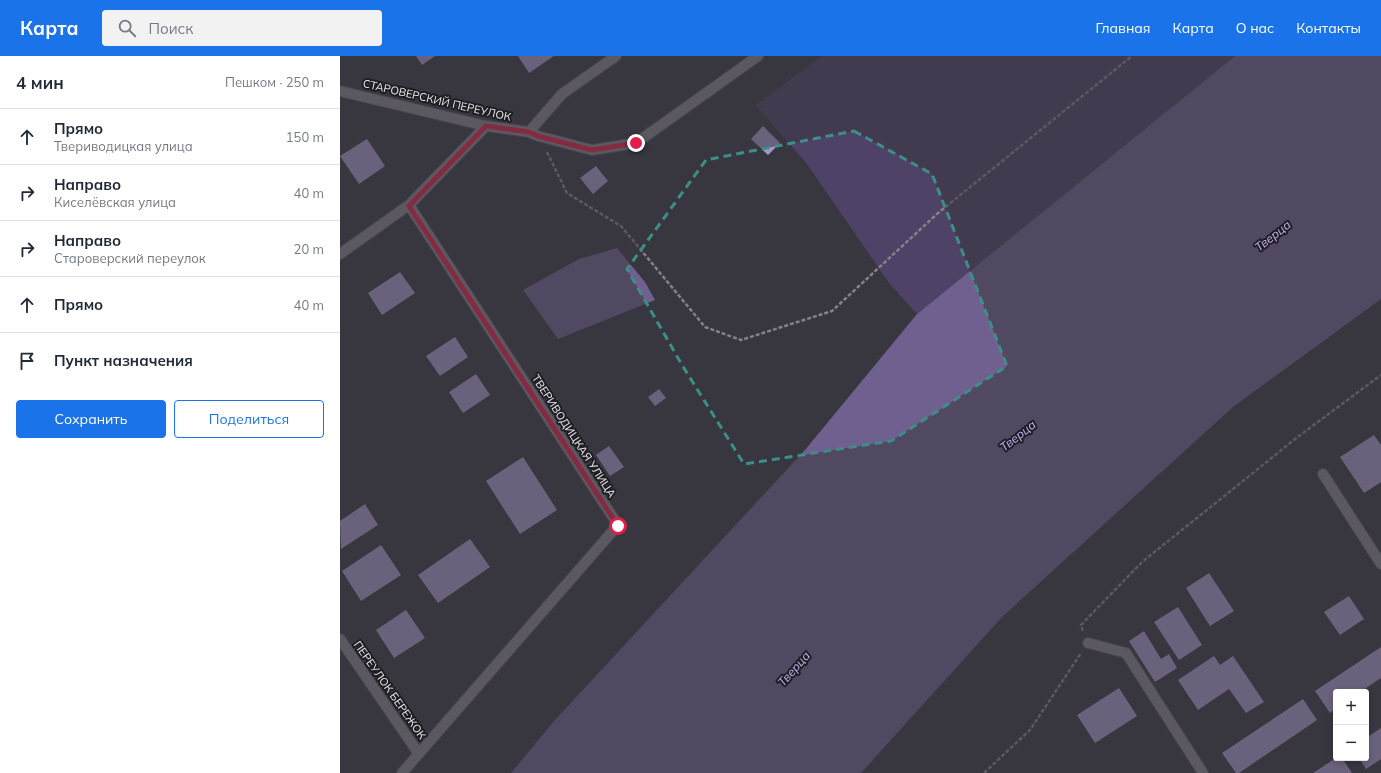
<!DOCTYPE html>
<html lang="ru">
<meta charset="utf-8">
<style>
:root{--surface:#fff;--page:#f2f2f3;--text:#1f2937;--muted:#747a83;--line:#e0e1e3;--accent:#1a73e8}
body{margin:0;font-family:Mulish,sans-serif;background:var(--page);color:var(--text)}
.controls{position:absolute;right:12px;bottom:12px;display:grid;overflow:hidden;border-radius:4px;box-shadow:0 2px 6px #0003}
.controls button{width:36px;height:36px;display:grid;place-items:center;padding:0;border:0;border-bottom:1px solid var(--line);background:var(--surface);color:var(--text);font:20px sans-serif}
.stop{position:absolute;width:12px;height:12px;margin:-9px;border:3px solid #e11d48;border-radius:50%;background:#fff}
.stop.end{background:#e11d48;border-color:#fff;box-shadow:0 1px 4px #0008}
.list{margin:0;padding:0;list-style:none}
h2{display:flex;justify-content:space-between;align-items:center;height:52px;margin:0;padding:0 16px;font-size:17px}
h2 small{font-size:13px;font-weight:400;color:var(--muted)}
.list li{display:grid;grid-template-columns:26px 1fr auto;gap:12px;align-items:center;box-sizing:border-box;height:56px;padding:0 16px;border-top:1px solid var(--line)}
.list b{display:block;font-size:15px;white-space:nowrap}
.list p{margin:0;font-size:13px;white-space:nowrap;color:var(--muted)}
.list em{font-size:13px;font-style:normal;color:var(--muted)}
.actions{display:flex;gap:8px;padding:12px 16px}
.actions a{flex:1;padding:9px 0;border:1px solid var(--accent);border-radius:4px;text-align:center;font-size:14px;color:var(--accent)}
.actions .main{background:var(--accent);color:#fff}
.icon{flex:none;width:22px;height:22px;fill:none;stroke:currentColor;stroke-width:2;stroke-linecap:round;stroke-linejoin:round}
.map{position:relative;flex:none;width:1041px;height:717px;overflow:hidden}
header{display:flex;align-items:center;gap:24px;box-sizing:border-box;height:56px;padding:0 20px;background:var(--accent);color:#fff}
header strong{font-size:19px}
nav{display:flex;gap:22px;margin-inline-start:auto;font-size:14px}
.search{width:280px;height:36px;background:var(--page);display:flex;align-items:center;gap:10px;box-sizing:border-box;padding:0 14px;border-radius:4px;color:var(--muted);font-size:15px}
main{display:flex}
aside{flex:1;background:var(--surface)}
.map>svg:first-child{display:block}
</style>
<header>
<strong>Карта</strong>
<div class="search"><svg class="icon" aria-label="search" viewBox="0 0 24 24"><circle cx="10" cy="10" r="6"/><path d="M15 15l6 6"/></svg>Поиск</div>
<nav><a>Главная</a><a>Карта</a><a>О нас</a><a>Контакты</a></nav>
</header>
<main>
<aside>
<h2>4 мин<small>Пешком · 250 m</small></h2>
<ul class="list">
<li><svg class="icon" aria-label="ahead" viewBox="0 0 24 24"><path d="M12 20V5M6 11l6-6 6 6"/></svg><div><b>Прямо</b><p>Твериводицкая улица</p></div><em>150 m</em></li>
<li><svg class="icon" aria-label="right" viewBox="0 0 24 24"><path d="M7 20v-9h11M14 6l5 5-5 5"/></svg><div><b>Направо</b><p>Киселёвская улица</p></div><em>40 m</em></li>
<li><svg class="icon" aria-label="right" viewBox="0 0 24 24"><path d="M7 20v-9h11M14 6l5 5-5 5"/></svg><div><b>Направо</b><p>Староверский переулок</p></div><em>20 m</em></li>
<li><svg class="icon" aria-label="ahead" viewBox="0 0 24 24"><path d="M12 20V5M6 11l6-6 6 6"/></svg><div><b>Прямо</b></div><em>40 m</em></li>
<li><svg class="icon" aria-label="arrive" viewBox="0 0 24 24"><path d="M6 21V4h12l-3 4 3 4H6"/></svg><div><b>Пункт назначения</b></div></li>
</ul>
<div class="actions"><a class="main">Сохранить</a><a>Поделиться</a></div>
</aside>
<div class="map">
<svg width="1041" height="717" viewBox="0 0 1041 717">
<rect width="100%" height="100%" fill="#38363e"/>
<path fill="#4f4267" d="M482,0H895L577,258L549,227L467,108L416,49Z"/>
<path fill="#70608f" d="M895,0H1041V243L893,351L662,561L521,717H171L215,664L465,394L577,258Z
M277,192L305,226L315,244L218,283L183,234L239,203Z"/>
<path fill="#a795c8" d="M76,0H95L82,9Z
M178,0H214L189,17Z
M423,70L440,87L428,99L411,83Z
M27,83L45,110L19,128L0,100Z
M256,110L268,125L253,138L240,122Z
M60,216L75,237L42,259L28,237Z
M115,281L128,301L100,320L86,300Z
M136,318L150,339L123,357L109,336Z
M319,333L326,342L315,350L308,341Z
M1034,379L1041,389V426L1024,437L1000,401Z
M269,390L284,411L270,420L256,399Z
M183,401L217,454L180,478L146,425Z
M25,448L38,469L1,493L0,465Z
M130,483L150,511L98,547L78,519Z
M41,489L61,519L21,545L2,515Z
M869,517L894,555L870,570L846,532Z
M1009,540L1024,563L1000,579L984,556Z
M838,551L862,589L839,604L814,566Z
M66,554L85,582L54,602L36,574Z
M804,575L821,603L829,598L837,612L815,626L789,585Z
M1041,591V622L1020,636H996V652L990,657L975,635Z
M874,600L880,609L893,600L924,646L906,657L889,633L858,654L838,624Z
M779,632L797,660L755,687L737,659Z
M963,643L977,664L899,717H896L882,697Z
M1041,672V703L1026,713L1019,702H1026V682Z
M996,702H1002L1012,717H973Z"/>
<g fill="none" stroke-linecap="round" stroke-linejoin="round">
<defs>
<path id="street" d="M0,35L146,70L189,76L198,80L252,94L296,87L418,0
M189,76L222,38L276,0
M0,198L69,149L146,70
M983,418L1041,508
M0,583L79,698
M748,587L786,597L863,717
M62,717L278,469L69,149"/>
</defs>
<use href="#street" stroke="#56535b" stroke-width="12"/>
<path stroke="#848289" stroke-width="2.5" stroke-dasharray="4 2" stroke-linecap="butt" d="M207,96L227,137L281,170L365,271L401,284L492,255L598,157L792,0
M743,575L741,569L802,506L959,380L1041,319
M644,717L690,674L741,597"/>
<use href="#street" stroke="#85828c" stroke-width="10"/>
</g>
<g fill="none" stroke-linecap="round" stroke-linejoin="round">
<path stroke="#e11d48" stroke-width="5" d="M278,470L69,150L146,70L189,76L198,80L252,94L296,87"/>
</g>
<path d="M0 0H1041V717H0ZM514,75L592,118L667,310L551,385L404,408L342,309L287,213L366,104Z" fill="#38363e" fill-opacity=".55" fill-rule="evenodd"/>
<path fill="none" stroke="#3c8e89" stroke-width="3" stroke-dasharray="8 5" stroke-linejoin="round" d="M514,75L592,118L667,310L551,385L404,408L342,309L287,213L366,104Z"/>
<g text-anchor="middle" stroke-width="4" stroke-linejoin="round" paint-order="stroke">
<g font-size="11" fill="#efedf3" stroke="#1f1e22">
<text transform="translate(97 44) rotate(13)" y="4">СТАРОВЕРСКИЙ ПЕРЕУЛОК</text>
<text transform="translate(234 380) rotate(57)" y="4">ТВЕРИВОДИЦКАЯ УЛИЦА</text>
<text transform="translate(50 634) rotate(55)" y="4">ПЕРЕУЛОК БЕРЕЖОК</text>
</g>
<g font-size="12" font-style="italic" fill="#cbb1fb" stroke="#1f1e22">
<text transform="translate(933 180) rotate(-38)" y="4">Тверца</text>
<text transform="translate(678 380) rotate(-38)" y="4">Тверца</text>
<text transform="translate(454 613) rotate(-49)" y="4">Тверца</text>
</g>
</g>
</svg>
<div class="controls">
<button>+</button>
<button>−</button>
</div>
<div class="stop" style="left:278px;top:470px"></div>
<div class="stop end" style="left:296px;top:87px"></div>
</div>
</main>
